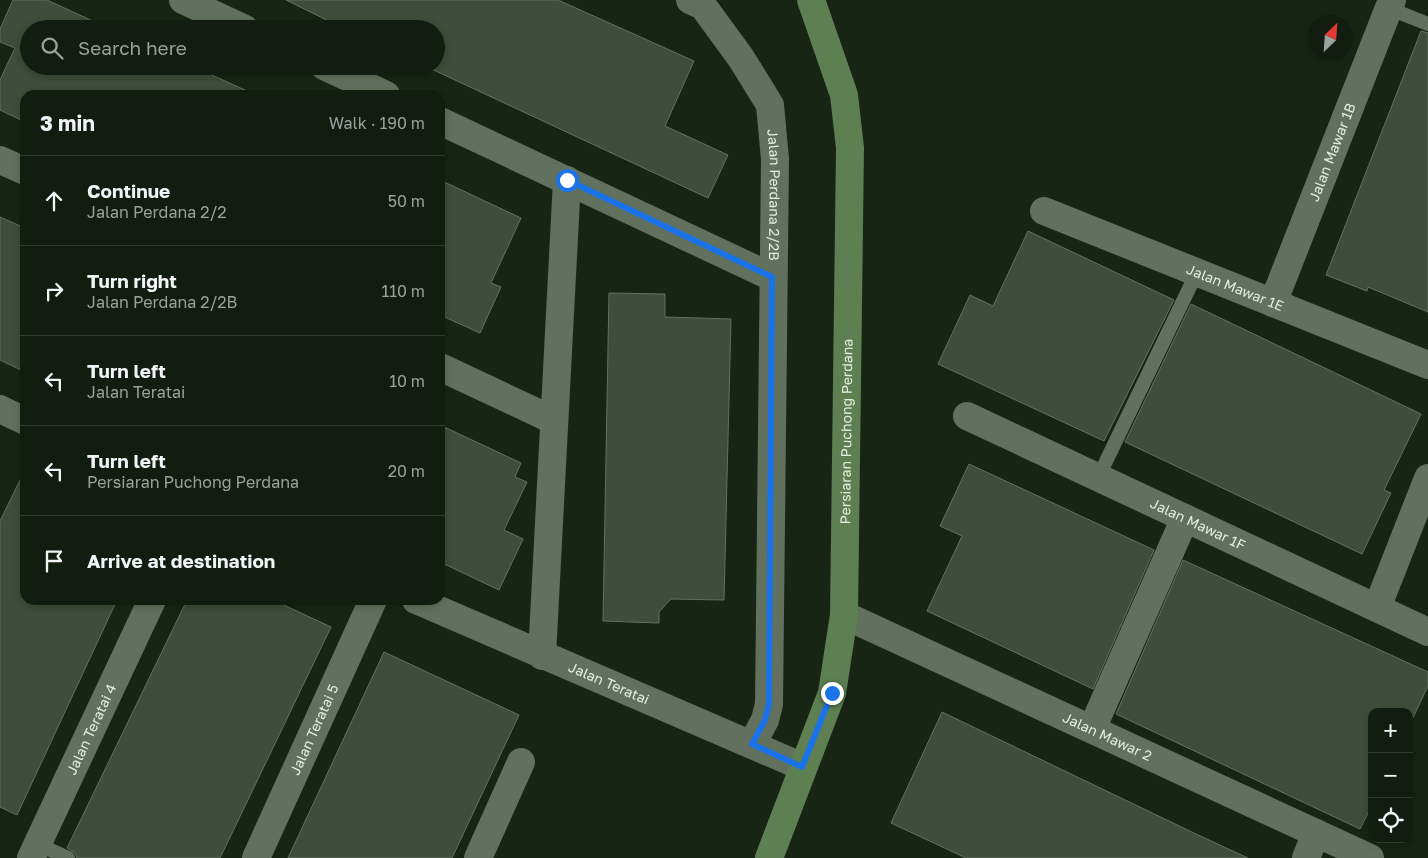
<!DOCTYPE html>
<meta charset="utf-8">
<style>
:root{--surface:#121c10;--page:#1f291e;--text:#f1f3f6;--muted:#9ca19f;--line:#313a30}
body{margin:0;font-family:"Golos Text",sans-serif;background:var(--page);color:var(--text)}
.controls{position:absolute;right:15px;bottom:15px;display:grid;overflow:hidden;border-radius:10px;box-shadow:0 2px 8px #0003}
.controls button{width:45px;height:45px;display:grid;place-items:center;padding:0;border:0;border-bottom:1px solid var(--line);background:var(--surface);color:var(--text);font:25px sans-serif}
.compass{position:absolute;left:1308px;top:15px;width:45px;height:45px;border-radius:50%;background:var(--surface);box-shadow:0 2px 8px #0003;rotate:25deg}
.stop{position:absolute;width:15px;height:15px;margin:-11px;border:4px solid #1a73e8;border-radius:50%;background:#fff}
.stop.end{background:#1a73e8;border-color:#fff;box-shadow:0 1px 5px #0008}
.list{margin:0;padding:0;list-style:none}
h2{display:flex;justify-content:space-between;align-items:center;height:65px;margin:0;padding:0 20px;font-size:21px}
h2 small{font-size:16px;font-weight:400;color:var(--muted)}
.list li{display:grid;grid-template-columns:32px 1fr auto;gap:15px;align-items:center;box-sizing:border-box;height:90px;padding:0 20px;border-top:1px solid var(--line)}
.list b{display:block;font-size:19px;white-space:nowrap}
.list p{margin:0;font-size:16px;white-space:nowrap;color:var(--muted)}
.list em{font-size:16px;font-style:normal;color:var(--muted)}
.icon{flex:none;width:28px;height:28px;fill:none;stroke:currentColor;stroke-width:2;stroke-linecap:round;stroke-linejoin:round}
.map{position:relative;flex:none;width:1428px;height:858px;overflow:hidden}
.search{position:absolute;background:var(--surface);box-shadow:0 2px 8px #0003;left:20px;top:20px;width:425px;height:55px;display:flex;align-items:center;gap:12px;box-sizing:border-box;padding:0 18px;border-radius:28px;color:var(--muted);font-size:19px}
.panel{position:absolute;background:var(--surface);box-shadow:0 2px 8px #0003;left:20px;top:90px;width:425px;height:515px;border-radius:15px}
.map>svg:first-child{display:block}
</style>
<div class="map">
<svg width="1428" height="858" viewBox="0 0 1428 858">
<rect width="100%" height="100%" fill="#182515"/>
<path fill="#3f4d3b" stroke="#63725f" d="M13,0H47L110,29H29V66H192L256,95H25V122L0,110V80L15,48L0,42V29Z
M286,0H558L694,61L665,126L728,155L708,198L425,66H436V29H345Z
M1421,31L1428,33V312L1368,287L1367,291L1326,275Z
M440,180L521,218L491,283L501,287L480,333L440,315Z
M0,217L25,228V372L0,360Z
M1028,231L1174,300L1104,441L938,364L970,295L993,306Z
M609,293L665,294V317L731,319L724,600L671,599L659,612V623L603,621Z
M1191,304L1421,414L1384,490L1391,493L1362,554L1125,442Z
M440,425L521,463L515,477L527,482L504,530L523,539L499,590L440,562Z
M969,464L1154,550L1093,689L927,611L962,536L940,526Z
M25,470V600H117L17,815L0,807V521Z
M1183,560L1428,672V686L1409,726V712H1372V805L1360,829L1116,714Z
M187,600H273L331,627L220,858H77L75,853L67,848Z
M384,652L519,715L452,858H288Z
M942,712L1196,834L1248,858H966L891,823Z"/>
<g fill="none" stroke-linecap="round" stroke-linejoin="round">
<path stroke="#62715e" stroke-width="14" d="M1388,8L1428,24
M1098,478L1197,272
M37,844L68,858"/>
<g stroke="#62715e" stroke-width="28">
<path d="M183,0L245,29"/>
<path id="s1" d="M690,0L703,6L741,58L770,105L775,159L769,704L765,720L752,744"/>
<path d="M324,66L386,95"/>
<path d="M440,121L772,277"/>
<path d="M0,160L25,171"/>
<path id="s2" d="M1044,211L1428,365"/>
<path id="s3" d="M1273,303L1392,0"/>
<path d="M440,367L553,420"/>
<path d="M0,409L25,421"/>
<path id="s4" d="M967,416L1428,632"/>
<path id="s5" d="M416,600L803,767"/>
<path d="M1377,608L1428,478"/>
<path id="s6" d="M844,615L1370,858"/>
<path d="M542,656L567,180"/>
<path d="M1092,729L1185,518"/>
<path id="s7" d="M31,858L152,600"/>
<path id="s8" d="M256,858L373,600"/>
<path d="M478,858L521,762"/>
<path d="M1306,858L1316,833"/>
</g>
<path stroke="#5d7f52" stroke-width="28" id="s9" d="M769,858L832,693L844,615L850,148L844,95L811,0"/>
</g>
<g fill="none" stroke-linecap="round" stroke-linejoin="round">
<path stroke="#1a73e8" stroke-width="6" d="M567,180L772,277L769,704L765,720L752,744L802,767L832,693"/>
</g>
<g text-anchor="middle" stroke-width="5" stroke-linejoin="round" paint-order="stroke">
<g font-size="14" fill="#e4ede2" stroke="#0f1b0c">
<text dy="5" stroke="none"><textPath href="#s3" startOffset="162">Jalan Mawar 1B</textPath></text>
<text dy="5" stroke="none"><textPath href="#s1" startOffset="224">Jalan Perdana 2/2B</textPath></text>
<text dy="5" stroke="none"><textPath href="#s2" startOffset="206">Jalan Mawar 1E</textPath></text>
<text dy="5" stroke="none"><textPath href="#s9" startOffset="439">Persiaran Puchong Perdana</textPath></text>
<text dy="5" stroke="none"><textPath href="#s4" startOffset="255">Jalan Mawar 1F</textPath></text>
<text dy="5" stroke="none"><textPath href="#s5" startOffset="210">Jalan Teratai</textPath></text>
<text dy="5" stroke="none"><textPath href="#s7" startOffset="142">Jalan Teratai 4</textPath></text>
<text dy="5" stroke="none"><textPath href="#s8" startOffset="141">Jalan Teratai 5</textPath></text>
<text dy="5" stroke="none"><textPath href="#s6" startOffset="290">Jalan Mawar 2</textPath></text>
</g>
</g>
</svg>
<div class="controls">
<button>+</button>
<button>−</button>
<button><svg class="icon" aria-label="locate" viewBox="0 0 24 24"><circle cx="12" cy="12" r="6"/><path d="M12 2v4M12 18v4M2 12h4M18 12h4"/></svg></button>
</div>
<svg class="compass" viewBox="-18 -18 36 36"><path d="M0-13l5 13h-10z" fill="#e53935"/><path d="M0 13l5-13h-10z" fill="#9ca19f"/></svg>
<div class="stop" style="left:567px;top:180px"></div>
<div class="stop end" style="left:832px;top:693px"></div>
<div class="search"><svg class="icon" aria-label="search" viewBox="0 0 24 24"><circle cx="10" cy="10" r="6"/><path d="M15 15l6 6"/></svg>Search here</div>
<section class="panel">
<h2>3 min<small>Walk · 190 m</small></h2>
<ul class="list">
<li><svg class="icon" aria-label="ahead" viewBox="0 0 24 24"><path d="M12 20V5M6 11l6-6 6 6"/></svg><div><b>Continue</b><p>Jalan Perdana 2/2</p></div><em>50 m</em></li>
<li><svg class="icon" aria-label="right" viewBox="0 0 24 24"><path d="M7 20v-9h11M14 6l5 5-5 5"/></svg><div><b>Turn right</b><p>Jalan Perdana 2/2B</p></div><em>110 m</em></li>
<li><svg class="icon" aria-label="left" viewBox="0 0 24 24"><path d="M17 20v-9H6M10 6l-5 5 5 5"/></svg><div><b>Turn left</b><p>Jalan Teratai</p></div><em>10 m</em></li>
<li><svg class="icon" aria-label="left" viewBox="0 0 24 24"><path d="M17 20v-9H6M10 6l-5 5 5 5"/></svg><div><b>Turn left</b><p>Persiaran Puchong Perdana</p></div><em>20 m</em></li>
<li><svg class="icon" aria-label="arrive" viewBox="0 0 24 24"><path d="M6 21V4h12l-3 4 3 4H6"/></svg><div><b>Arrive at destination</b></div></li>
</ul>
</section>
</div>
